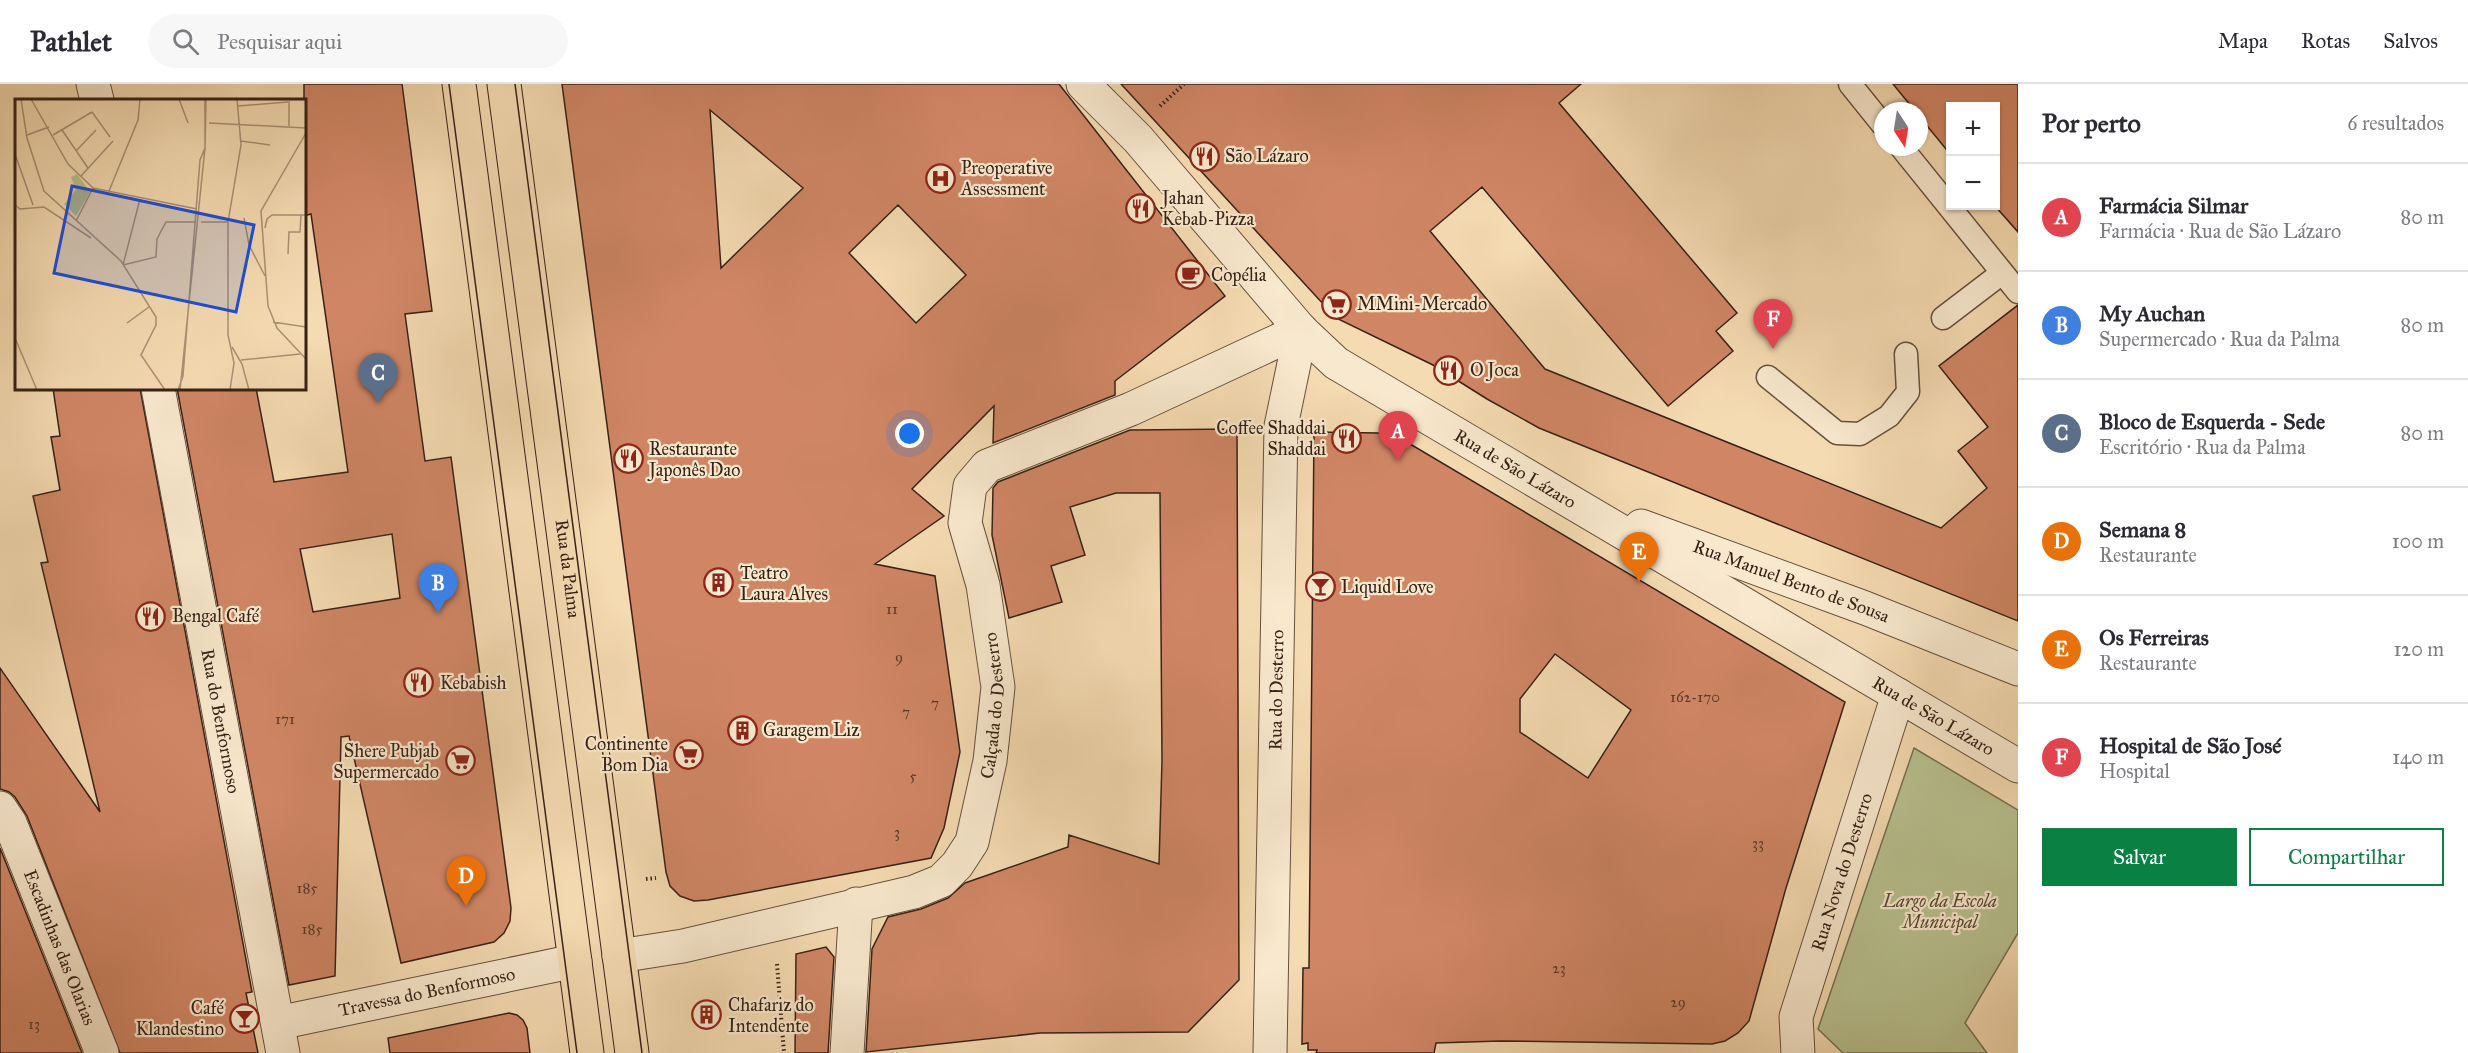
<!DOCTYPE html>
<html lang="pt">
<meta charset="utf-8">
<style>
:root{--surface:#fff;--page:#f7f7f7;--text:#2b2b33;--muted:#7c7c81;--line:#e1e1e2;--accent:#0b8043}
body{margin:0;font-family:"IM FELL Great Primer",serif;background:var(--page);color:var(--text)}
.controls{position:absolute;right:18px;top:18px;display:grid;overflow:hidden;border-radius:0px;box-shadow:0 2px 4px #0004}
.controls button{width:54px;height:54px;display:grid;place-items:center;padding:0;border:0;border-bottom:2px solid var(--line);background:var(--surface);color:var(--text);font:30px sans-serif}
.compass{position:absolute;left:1874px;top:18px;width:54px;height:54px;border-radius:50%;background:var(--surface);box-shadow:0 2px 4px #0004;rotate:168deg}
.you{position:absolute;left:910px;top:350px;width:21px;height:21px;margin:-15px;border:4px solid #fff;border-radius:50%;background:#1a73e8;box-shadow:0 0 0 9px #1a73e833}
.badge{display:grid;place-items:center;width:39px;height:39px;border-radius:50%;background:var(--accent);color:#fff;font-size:20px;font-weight:700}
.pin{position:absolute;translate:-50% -50px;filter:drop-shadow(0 2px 3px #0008)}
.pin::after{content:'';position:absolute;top:32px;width:21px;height:18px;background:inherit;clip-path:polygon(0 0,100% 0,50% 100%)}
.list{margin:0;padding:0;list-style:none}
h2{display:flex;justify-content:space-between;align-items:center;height:78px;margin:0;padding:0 24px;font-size:26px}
h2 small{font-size:20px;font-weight:400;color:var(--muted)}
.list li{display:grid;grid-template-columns:39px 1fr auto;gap:18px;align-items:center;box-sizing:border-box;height:108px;padding:0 24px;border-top:2px solid var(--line)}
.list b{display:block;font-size:22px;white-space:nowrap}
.list p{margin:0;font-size:20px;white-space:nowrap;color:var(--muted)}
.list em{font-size:20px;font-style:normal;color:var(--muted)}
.actions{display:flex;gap:12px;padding:18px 24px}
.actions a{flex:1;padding:14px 0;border:2px solid var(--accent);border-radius:0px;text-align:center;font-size:21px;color:var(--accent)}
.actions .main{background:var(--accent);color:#fff}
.icon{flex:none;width:33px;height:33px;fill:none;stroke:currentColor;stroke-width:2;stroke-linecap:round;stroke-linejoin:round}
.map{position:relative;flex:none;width:2018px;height:969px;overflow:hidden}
header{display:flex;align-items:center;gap:36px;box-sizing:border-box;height:84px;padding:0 30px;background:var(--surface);border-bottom:2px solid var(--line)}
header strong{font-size:28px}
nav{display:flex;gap:33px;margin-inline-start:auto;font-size:21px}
.search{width:420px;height:54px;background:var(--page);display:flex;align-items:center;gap:15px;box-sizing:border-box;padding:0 21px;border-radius:33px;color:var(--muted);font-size:22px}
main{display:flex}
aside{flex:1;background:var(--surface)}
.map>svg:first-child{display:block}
</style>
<header>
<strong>Pathlet</strong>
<div class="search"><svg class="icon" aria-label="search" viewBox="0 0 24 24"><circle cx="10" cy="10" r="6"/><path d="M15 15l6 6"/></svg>Pesquisar aqui</div>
<nav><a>Mapa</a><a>Rotas</a><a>Salvos</a></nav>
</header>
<main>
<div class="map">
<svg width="2018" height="969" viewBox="0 0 2018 969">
<rect width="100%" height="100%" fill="#f5dbb2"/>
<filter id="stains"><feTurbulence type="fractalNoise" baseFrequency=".00333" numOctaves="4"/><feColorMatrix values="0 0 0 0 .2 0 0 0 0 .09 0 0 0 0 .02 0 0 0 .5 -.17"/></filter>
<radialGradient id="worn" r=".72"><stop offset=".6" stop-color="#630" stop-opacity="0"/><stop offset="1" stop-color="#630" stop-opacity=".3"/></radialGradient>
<path fill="#b8c18f" stroke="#787153" stroke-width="1.5" d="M1914,664L2018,726V849L1965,939L1987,969H1843L1818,945Z"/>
<path fill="#d08665" stroke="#372117" stroke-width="1.5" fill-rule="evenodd" d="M304,0H402L432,227L405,230L425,377L451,373L511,824L510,837L504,849L494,858L401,879L349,652L341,653L335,892L289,901L177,304H256L274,398L348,388L311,130L304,132ZM392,450L400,514L313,528L300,465Z
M562,0H1059L1225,212L1115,297V311L993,359L994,322L912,405L944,432L875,480L935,492L960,668L944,744L931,774L708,816L694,817L680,812L670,802L666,788ZM710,26L803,104L721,184ZM898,121L966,191L916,239L849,169Z
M1121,0H1581L1559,19L1737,229L1716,247L1733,267L1668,322L1482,103L1430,147L1545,285L1941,444L1987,404L1958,367L1988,343L1939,282L2018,221V537L1539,344L1487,315L1433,281L1336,234Z
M1893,0H2018V148L1995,122V22H1950V70L1919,32V27H1915Z
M53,304H140L252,908L246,909L258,969H120L27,732L15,713L9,708L0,705V584L100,728L41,479L48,478L33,412L60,406L51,353L60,352Z
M1237,345L1239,896L1188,948L1040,949L866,968L872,865L888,833L921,825L948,814L965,799L1068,763L1069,751L1159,780L1162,677L1160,409H1116L1070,423L1085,471L1051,482L1062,518L1009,534L992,451L993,404L998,398L1130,346Z
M1314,348L1378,349L1395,351L1845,618L1786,804L1749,937L1738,949L1725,957L1712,960L1500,957L1436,959L1434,969H1316L1317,966H1308V959L1302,960L1303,884H1309ZM1555,570L1631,626L1588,694L1520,648V615Z
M0,764L82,969H0Z
M826,863L834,873L828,969H795L796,870Z
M509,929L517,931L523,936L527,944L530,969H390L388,954Z"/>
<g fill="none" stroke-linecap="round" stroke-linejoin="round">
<defs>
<path id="service" d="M1850,0L1883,41
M1901,63L2018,208
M1943,234L2002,189
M1768,293L1837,349L1860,350L1889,332L1908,308L1906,270"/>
<g id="minor">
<path d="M93,0L97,16"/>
<path id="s1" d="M158,304L283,969"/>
<path id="s2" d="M0,724L10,739L102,969"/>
<path id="s3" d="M619,872L683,862L914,808L941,797L957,781L972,758L990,677L998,603L983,501L965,439L970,402L987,382L1131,325L1301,246"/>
<path id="s4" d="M278,939L575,877"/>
<path d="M847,969L856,820"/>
<path id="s5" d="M1270,969L1281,342L1301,246"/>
<path id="s6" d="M1798,969L1796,933L1898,611"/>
</g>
<g id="tertiary">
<path id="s7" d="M1083,0L1138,55L1301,246L1336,279L2018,682"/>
<path id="s8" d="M1641,442L1865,524L2018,585"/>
</g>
<g id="primary">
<path d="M459,0L587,969"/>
<path id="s9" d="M504,0L632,969"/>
</g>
</defs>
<use href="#service" stroke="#66503e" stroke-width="25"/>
<use href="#minor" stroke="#66503e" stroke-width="35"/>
<use href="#tertiary" stroke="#66503e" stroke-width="35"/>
<use href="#primary" stroke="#372117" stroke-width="35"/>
<path stroke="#372117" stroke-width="4" stroke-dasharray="1.5 3" stroke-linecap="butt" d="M1160,22L1184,0
M646,795L656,794
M777,880L784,969"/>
<use href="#service" stroke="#f8e8cd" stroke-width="22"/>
<use href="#minor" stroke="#f8e8cd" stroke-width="33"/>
<use href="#tertiary" stroke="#f8e8cd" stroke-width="33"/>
<use href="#primary" stroke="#f5dbb2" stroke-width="33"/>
<path stroke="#372117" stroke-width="1.5" d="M449,0L577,969
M515,0L642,969"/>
</g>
<defs>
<symbol id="restaurant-ring" viewBox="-11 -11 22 22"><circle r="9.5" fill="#f8e8cd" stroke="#8f2418" stroke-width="1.5"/><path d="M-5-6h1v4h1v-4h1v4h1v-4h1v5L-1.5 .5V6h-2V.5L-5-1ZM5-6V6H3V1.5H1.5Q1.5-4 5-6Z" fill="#8f2418"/></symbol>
<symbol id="hospital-ring" viewBox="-11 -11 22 22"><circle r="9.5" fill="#f8e8cd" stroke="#8f2418" stroke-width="1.5"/><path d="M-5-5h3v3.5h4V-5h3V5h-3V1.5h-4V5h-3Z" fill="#8f2418"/></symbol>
<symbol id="cafe-ring" viewBox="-11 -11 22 22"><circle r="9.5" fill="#f8e8cd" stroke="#8f2418" stroke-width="1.5"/><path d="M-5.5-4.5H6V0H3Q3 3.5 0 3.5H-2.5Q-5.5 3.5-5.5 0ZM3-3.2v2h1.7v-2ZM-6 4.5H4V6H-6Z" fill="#8f2418"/></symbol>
<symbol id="supermarket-ring" viewBox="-11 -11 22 22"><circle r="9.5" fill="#f8e8cd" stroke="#8f2418" stroke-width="1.5"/><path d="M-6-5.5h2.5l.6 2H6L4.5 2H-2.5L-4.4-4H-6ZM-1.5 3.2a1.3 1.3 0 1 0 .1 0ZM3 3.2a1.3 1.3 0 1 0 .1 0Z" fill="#8f2418"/></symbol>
<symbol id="building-ring" viewBox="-11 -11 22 22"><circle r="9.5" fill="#f8e8cd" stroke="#8f2418" stroke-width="1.5"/><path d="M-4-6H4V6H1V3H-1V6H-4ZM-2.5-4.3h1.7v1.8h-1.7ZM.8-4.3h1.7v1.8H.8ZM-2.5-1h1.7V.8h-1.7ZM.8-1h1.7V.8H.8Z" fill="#8f2418"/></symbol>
<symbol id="bar-ring" viewBox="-11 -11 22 22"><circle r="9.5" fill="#f8e8cd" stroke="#8f2418" stroke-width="1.5"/><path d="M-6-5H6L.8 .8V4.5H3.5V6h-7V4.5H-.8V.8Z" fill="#8f2418"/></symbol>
</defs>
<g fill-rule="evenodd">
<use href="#restaurant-ring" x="1188" y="56" width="33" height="33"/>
<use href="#hospital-ring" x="924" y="78" width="33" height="33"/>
<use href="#restaurant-ring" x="1124" y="108" width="33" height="33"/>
<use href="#cafe-ring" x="1174" y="174" width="33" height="33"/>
<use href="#supermarket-ring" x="1320" y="204" width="33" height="33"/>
<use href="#restaurant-ring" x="1432" y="270" width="33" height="33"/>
<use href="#restaurant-ring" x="1330" y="338" width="33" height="33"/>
<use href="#restaurant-ring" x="612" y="358" width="33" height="33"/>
<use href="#building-ring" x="702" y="482" width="33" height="33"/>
<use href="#bar-ring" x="1304" y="486" width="33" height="33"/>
<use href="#restaurant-ring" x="134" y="516" width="33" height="33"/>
<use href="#restaurant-ring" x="402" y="582" width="33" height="33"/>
<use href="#building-ring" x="726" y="630" width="33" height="33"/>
<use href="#supermarket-ring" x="672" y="654" width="33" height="33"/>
<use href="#supermarket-ring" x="444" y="660" width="33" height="33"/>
<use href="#building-ring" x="690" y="914" width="33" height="33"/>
<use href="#bar-ring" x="228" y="918" width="33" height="33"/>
</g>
<g text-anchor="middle" stroke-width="4.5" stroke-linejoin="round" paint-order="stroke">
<g font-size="15" fill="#5d3a2a">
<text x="892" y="530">11</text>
<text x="899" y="578">9</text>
<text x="1695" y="618">162-170</text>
<text x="935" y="624">7</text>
<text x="906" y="633">7</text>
<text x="285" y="640">171</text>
<text x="913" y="697">5</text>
<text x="897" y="753">3</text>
<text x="1758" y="764">33</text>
<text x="307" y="809">185</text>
<text x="312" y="850">185</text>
<text x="1559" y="889">23</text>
<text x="1678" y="923">29</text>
<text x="34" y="945">13</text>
</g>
<g font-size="18" fill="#372117" stroke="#f8e8cd" text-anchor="start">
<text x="1225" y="78">São Lázaro</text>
<text x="961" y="90">Preoperative<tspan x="961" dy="21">Assessment</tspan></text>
<text x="1162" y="120">Jahan<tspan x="1162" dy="21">Kebab-Pizza</tspan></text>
<text x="1211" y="197">Copélia</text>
<text x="1357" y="226">MMini-Mercado</text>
<text x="1470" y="292">O Joca</text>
<text x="1326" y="350" text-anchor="end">Coffee Shaddai<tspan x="1326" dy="21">Shaddai</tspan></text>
<text x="649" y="371">Restaurante<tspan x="649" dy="21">Japonês Dao</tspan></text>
<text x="740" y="495">Teatro<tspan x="740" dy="21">Laura Alves</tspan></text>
<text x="1341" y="509">Liquid Love</text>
<text x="172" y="538">Bengal Café</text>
<text x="440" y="605">Kebabish</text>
<text x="763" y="652">Garagem Liz</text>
<text x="668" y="666" text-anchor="end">Continente<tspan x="668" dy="21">Bom Dia</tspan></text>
<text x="439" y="673" text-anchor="end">Shere Pubjab<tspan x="439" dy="21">Supermercado</tspan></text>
<text x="728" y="927">Chafariz do<tspan x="728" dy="21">Intendente</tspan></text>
<text x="224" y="930" text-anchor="end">Café<tspan x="224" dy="21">Klandestino</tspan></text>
</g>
<g font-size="18" fill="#372117" stroke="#f8e8cd">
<text dy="6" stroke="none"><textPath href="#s7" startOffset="585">Rua de São Lázaro</textPath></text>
<text dy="6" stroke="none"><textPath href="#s9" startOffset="489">Rua da Palma</textPath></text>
<text dy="6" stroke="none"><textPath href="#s8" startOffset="160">Rua Manuel Bento de Sousa</textPath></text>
<text dy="6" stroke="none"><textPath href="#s5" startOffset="363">Rua do Desterro</textPath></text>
<text dy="6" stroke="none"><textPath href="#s3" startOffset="520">Calçada do Desterro</textPath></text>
<text dy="6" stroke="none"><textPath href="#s7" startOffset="1071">Rua de São Lázaro</textPath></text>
<text dy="6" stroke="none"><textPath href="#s1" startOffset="339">Rua do Benformoso</textPath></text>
<text dy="6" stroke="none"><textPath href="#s6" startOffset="188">Rua Nova do Desterro</textPath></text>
<text dy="6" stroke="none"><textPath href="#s2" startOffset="152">Escadinhas das Olarias</textPath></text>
<text dy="6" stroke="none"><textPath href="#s4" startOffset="152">Travessa do Benformoso</textPath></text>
</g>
<g font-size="18" font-style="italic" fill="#574935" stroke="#f8e8cd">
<text x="1940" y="823">Largo da Escola<tspan x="1940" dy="21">Municipal</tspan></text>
</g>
</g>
<g transform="translate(15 15)">
<rect width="291" height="291" fill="#f5dbb2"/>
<path d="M62,75L75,93L61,117L49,105L61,91L56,78Z" fill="#b8c18f"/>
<path fill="none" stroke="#a99174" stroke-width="1.5" d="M6,0L12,39L29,92L106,162L141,218V226L126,256L150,291M16,0L53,65L78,89M164,0L173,24M274,2V27M223,7L273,3M77,13L95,38M194,24L291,29M47,31L73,69M291,34L246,112L253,207L262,229L291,260M12,36L34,28M38,36L77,13M226,42L255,46M61,52L81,31M0,55L18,106M66,77L98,42M78,89L182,110M94,92L123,21L125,0M0,106L5,110L29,108L76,139M229,119L234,146L250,177M61,122L78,89M186,123H213M250,129L252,120L257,116H291M273,155L274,133H285L286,116M108,166L141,158L142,140L151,123H181M108,166L125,100M258,223L291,228M112,224L134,208M0,239L22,291M217,248L227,265L234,291M226,261L285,255M163,291L168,277L185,61L190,49V0M165,291L190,49L191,0M215,291L219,264L213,236V123L226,46L222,0"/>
<path fill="#1d4ed8" fill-opacity="0.15" stroke="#1d4ed8" stroke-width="3" d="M57,87L239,126L221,213L39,174Z"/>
<rect width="291" height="291" fill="none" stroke="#372117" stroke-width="3"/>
</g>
<rect width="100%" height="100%" filter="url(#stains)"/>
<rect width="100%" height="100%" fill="url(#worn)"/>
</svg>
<div class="controls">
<button>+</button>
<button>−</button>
</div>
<svg class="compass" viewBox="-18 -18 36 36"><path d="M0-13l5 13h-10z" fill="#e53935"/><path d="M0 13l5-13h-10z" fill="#7c7c81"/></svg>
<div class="you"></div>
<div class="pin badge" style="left:1398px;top:377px;background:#e0444e">A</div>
<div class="pin badge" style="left:438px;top:529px;background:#3f7fe0">B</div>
<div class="pin badge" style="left:378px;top:319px;background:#5c6f8a">C</div>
<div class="pin badge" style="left:466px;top:822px;background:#e8710a">D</div>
<div class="pin badge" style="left:1639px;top:498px;background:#e8710a">E</div>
<div class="pin badge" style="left:1773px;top:265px;background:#e0444e">F</div>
</div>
<aside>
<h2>Por perto<small>6 resultados</small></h2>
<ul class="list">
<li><span class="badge" style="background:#e0444e">A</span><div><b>Farmácia Silmar</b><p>Farmácia · Rua de São Lázaro</p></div><em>80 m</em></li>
<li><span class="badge" style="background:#3f7fe0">B</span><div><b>My Auchan</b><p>Supermercado · Rua da Palma</p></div><em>80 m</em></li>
<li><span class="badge" style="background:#5c6f8a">C</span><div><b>Bloco de Esquerda - Sede</b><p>Escritório · Rua da Palma</p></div><em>80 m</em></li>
<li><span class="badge" style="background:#e8710a">D</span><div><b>Semana 8</b><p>Restaurante</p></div><em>100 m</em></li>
<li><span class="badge" style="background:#e8710a">E</span><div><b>Os Ferreiras</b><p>Restaurante</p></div><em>120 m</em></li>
<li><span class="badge" style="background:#e0444e">F</span><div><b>Hospital de São José</b><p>Hospital</p></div><em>140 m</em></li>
</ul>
<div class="actions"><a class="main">Salvar</a><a>Compartilhar</a></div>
</aside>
</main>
